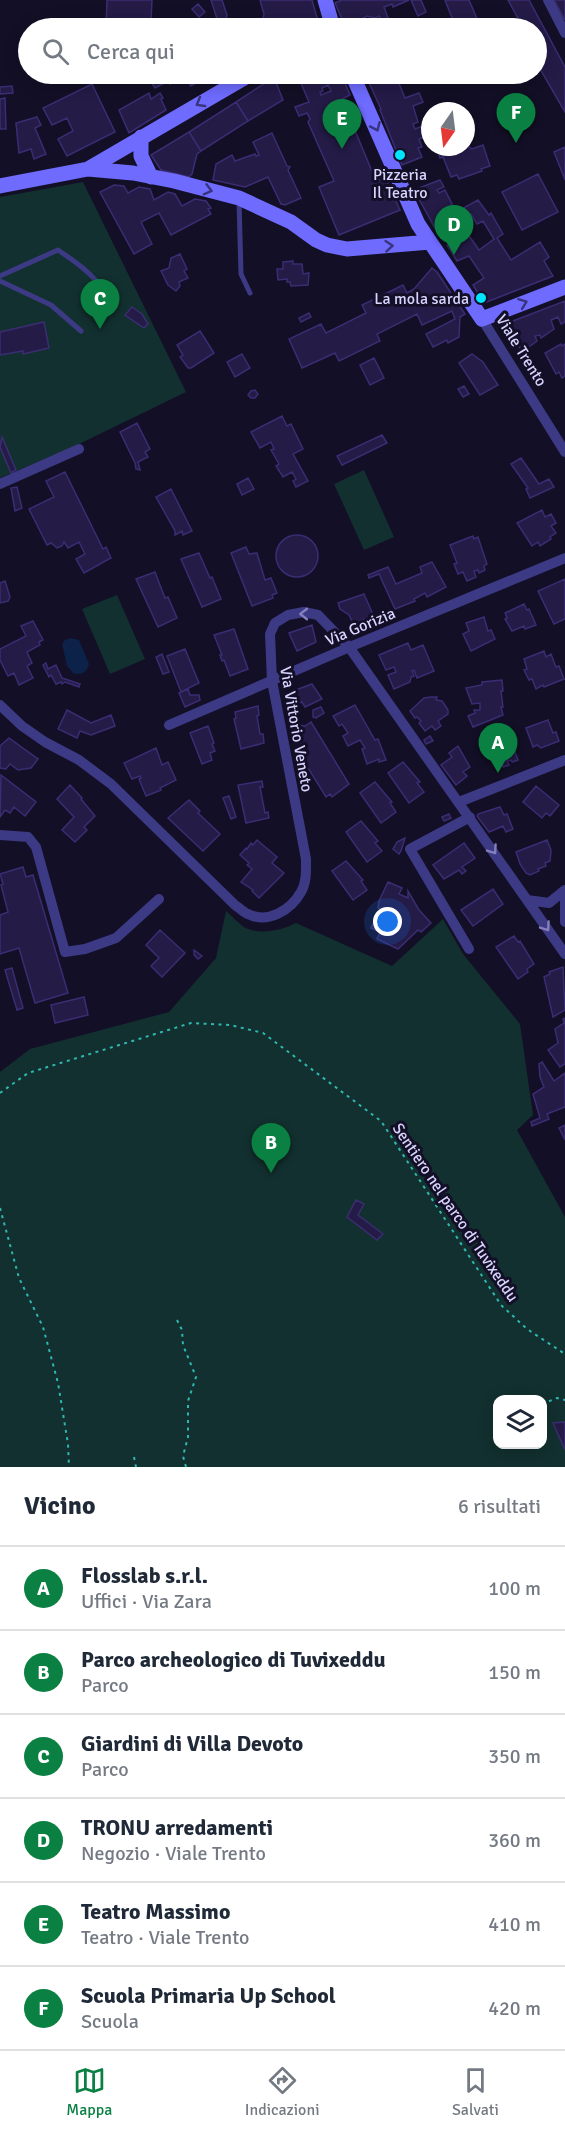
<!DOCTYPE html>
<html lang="it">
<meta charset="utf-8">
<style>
:root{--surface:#fff;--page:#f2f2f3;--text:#1f2937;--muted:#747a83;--line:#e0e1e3;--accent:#0b8043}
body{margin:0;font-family:Signika,sans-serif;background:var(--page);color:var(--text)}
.controls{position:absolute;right:18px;bottom:18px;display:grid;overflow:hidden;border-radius:12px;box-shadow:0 3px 15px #0003}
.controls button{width:54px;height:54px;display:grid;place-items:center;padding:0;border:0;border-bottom:2px solid var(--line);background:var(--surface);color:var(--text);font:30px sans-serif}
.compass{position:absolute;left:421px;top:102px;width:54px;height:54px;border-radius:50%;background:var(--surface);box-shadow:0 3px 15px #0003;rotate:194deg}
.you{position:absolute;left:388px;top:922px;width:21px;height:21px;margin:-15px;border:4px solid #fff;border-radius:50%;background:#1a73e8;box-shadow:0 0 0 9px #1a73e833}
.badge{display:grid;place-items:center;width:39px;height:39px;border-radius:50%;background:var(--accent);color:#fff;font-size:20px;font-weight:700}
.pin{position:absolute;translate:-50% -50px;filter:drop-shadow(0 2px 3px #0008)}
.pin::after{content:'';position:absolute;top:32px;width:21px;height:18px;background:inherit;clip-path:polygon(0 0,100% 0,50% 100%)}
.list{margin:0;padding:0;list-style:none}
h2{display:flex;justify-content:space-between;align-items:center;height:78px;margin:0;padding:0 24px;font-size:26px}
h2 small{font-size:20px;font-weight:400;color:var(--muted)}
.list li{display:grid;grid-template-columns:39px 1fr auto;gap:18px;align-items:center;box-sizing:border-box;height:84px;padding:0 24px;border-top:2px solid var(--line)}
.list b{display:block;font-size:22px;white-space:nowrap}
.list p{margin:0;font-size:20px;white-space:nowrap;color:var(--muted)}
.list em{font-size:20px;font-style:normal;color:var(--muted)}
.icon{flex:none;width:33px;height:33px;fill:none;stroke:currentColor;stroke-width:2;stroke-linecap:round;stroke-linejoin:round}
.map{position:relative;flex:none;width:565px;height:1467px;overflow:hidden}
.search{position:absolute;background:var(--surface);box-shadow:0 3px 15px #0003;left:18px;right:18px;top:18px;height:66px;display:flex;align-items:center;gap:15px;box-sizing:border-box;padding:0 21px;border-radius:33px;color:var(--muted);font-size:22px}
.sheet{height:582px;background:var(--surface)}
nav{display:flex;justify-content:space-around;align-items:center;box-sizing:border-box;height:84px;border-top:2px solid var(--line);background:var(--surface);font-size:16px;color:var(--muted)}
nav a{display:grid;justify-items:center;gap:3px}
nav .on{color:var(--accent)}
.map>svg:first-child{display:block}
</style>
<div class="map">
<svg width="565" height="1467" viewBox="0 0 565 1467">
<rect width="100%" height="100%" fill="#130f26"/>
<path fill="#12302f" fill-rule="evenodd" d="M83,182L186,392L75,446L0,478V355L23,351L24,354L49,347L44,322L0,332V197Z
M364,470L394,537L364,550L334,484Z
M117,595L145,659L110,674L82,609Z
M226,911C232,916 238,923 244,927C259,936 282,930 296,923L392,966L443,919L463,954L520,1024L533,1115L517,1130L565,1217V1467H0V1072L30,1049L169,1012L216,958ZM498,1400H542V1444H498Z"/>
<path fill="#0c2248" d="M287,537C310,545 308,571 283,572C272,560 274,546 287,537Z
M70,638L79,640L89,664C87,672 81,676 73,673L67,666L62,644L65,640Z"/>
<path fill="#241b47" stroke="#3b2d73" stroke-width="1.5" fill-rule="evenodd" d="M107,0H152L151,20L127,19L128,28H106Z
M211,0H222L227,15L226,19L218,22Z
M260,0H312L318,21L301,28H267L268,26L263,18L264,14Z
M342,0H409L393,7L392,4L384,7L388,18L382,21L379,16L375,18L367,16L359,20L363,28H346L335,3Z
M411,0H421L426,12L418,16Z
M445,0H469L481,28H456Z
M508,0H529L565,67V112L536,62V28H518L517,27L521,24Z
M554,0H565V20Z
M198,4L205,12L199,17L192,9Z
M428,23L431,28H415Z
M41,74H63V82H41Z
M146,74H176L179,79L170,84L168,81L155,88Z
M183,74H210L191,86Z
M297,74H315L316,77L323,74H341L350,95L342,99L376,181L385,177L400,210L339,235L319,187L334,181L308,122L310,119L307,113L299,116L295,107L309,102ZM328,85L331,91L321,95L320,92L323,91L322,88Z
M365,74H395L405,98L419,93L423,102L413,106L418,122L413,124L415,129L425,125L429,135L419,139L422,147L418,148L422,157L402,165L380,110L381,109Z
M441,74H457L444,80Z
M271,79L275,80L283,100L248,121L236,102Z
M92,84L115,132L67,156L58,139L73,131L67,118L52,125L43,108Z
M12,86L13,93L0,94V87Z
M149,93L151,99L160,93L163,98L161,99L166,110L129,133L119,110Z
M5,98L6,129H0V99Z
M236,102L248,121L201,151L189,132Z
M37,117L41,125L35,128L46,154L34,159L31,149L19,153L16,123Z
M189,132L201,151L197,154L192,174L189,177L161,170L151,155Z
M272,133L287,166L290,167L288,170L301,198L285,205L281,204L268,177L245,187L213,180L216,164L232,155L235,161L255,154L256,156L259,155L253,142Z
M466,145L472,149L483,145L490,166L481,169L482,171L459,179L457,175L451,177L443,157L440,158L436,147H466Z
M565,147V180L554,152Z
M538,174L558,212L522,230L502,192Z
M440,180L444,187L437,190L439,193L445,190L455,210L451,212L454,218L458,216L456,212L478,200L489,215L491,213L503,234L497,238L511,260L540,242L549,257L544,261L553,276L484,303L473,285L484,278L469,256L457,261L447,245L457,241L453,233L457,231L459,233L465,230L479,250L494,239L483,221L477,224L471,214L436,230L414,190Z
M114,185L124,186L128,193L139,187L150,189L154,200L168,192L175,194L182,206L195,199L206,201L211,208L208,209L211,214L171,235L159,213L141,222L152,244L134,254L100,192Z
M180,254L187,269L184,271L188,278L179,282L180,286L176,291L168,285L161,271L169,268L171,258Z
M293,261V264H302L303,274L309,273L308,285L291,286L290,282H287V279L278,280L277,269H283V262Z
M432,268L437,272L465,314L460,317L459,337L448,343L447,340L433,347L426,334L455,319L452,311L422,325L417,314L377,334L380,341L339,361L335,353L302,368L289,339L321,324L326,333L366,313L362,305L403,285L407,293L414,289Z
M565,301V322L561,324L558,317L551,320L554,329L541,338L540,335L535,336L537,341L522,352L505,324Z
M132,307L142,314L148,324L144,328L125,315Z
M309,313L311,317L301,322L299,318Z
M44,322L49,348L23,354V351L0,355V332Z
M200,331L214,353L191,368H188L180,357L183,355L177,345Z
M561,344L562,346L565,344V376L562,378L559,372L556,374L545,353Z
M242,354L250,368L235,377L227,362Z
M472,354L483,362L498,385L480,395L459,363Z
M374,358L384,378L370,385L360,365Z
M464,386L469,394L463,397L458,389Z
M255,390L258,394L255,398H251L248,395L251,391Z
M282,416L287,426L291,424L303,449L293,454L308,481L296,487L293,481L296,479L292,472L283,477L276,466L279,464L271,450L274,449L271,442L260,448L251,432Z
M137,423L150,449L145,452L148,457L138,462L140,470L136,469L135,463L120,432Z
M382,435L387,443L342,465L337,456Z
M2,437L16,470L11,473L0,447Z
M521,458L539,484L549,479L554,487L530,498L526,489L528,488L511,464Z
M65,472L103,549L106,547L111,558L84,573L76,559L85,554L79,542L68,548L64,542L62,546L57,548L51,543L47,545L29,509L54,497L46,481Z
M248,478L254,489L242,495L237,484Z
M17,487L22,508L15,511L11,488Z
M171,489L192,531L183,535L182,531L175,535V531L156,497Z
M542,510L545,517L551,514L556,523L551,526L556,533L550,537L551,539L540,546L538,542L532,546L517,523Z
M276 556a21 21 0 1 1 42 0a21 21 0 1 1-42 0Z
M473,536L474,539L478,537L487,564L484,566L485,570L479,573L478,570L474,571L476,577L467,581L463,572L458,574L454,564L457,563L450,545Z
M246,547L249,554L257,553L265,580L271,578L277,593L272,595L273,598L252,606L231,553Z
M199,553L210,578L212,577L221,599L202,607L181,559Z
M432,562L446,587L427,597L425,593L414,599L415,601L395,609L379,574L369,578L368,575L388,567L396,584L422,573L420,567Z
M155,572L165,598L168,597L177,618L158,627L136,579Z
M565,579V619L554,624L538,591Z
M5,581L10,597L8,601L0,603V583Z
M364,594L375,619L368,622L364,619L358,622L354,626L349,615L340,609L338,603Z
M524,604L527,610L529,609L536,625L525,629L524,626L512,631L505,619L507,618L505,613Z
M484,617L488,631L491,630L495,639L471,651L463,634L469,631L466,623Z
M33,621L43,640L39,642L40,645L27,652L32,663L27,666L33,678L19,685L14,673L8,676L0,660V649L26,636L21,626Z
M312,625L316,642L297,651L289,633Z
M234,629L248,669L230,676L224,660L222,661L220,655H222L214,635Z
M408,643L411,650L423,645L434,671L417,678L414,670L412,671L414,676L411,677L410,682L394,689L388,675L396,672L394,667L386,670L379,655Z
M185,649L199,683L181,692L167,656Z
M544,651L546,657L551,654L556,667L559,666L564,679L544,687L543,685L536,689L532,679L529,680L524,670L527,669L524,659Z
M162,654L169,672L163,674L156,657Z
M46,663L48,669L56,665L62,678L80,684L79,687L65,682L62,684L61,682L56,684L51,675L49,677L43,665Z
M502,680L503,691H501L503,707H501L503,715L473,727L468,716L475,713L474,710H480V703L472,704L466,688L482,685V682Z
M312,684L322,699L305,707L302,702L299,703L293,691Z
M188,689L190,695H199L200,700L185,707L179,693Z
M431,697H437L436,700L442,701L448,710V714L438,721L441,726L435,730L432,726L425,731L419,723L421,721L417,717L415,718L410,711L424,698Z
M355,705L375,740L378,739L386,760L379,762V759L367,764L362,749L365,748L360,740L348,746L343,736L348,733L342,724L339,726L333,716Z
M258,706L259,715L257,716L260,734H263L264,743L241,749L234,719L236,718L235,712Z
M321,707L324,713L316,718L313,717V710Z
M67,710L91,723L111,715L115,726L91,735L80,731L77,738L58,729Z
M548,720L553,733L556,732L559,741L541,748L537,745L533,747L526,728Z
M311,722L349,784L332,797L330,794L326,797L300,755L304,749L297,738L299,737L294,724L305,726Z
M208,726L214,743L212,744L215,751L210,753L212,760L202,764L190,733Z
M500,727L501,731L506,729L518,760L512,762L511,760L507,761L509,765L503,767L490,731Z
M430,736L433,741L426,744L424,740Z
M9,738L38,759L31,768L18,770L10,764L6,769L0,768V746Z
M458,746L470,767L463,772L467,776L456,785L441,765L452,757L449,753Z
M156,748L162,765L168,762L176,780L160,788L161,790L146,796L139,779L141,778L140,776L132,779L124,763Z
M403,762L420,782L417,783L424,792L409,803L388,773Z
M1,775L36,802L25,816L14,807L10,813L5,810L0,817Z
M262,781L263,787H260L265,813L268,812L269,818L246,823L238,785Z
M375,782L392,802L390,803L396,812L381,823L360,793Z
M70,785L82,798L81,799L95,816L84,827L87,830L75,842L62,830L74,817L57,799Z
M536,786L559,805L550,816L546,813L542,818L523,802Z
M229,796L236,817L231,819L223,798Z
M189,800L200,811L198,813L220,834L203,851L168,818Z
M500,807L504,815L507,814L513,829L506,832L503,826L489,832L477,816L478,814Z
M449,814L451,818L444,821L442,817Z
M361,821L378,841L375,843L382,851L367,862L346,832Z
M405,838L401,851L399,854L393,849L397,842Z
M257,840L277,857L272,863L284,873L259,898L252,891L253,890L241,882L252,869L247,865L249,863L240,855L246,848L247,849L251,843L253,845Z
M547,840L551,850L550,861L545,863L546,866L538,869L539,871L530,875L526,873L520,864L516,852Z
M464,843L475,858L462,867L466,871L462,874L459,870L444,879L433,865Z
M346,861L363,880L361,881L367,890L353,900L332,871Z
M23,867L26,877L33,875L68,993L35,1003L19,948L0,954V915L8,912L1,885L3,884L0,874Z
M388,882L402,888L399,894L408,898V891L419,910L431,923L421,932L418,930L398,949L377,939L380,932L371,928L380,909L378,908L379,901ZM382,927L393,932L392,935L381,930Z
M493,889L503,904L473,926L461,910Z
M160,930L185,953L162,977L151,966L159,958L146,945Z
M514,936L518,942L520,941L534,964L527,969L528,972L518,979L496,947Z
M194,950L202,956L198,959L194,955Z
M563,967L565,1010L553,1017L544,977L550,974L549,972Z
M12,968L23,1008L17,1010L5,970Z
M84,997L88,1015L55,1023L51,1005Z
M565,1018V1064L560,1067L548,1050L558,1043L555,1029L564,1023L563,1019Z
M542,1062L554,1081L565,1073V1107L547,1114L549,1119L532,1126L531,1122L540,1118L533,1094L544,1087L540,1077L539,1064Z
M565,1125V1140L559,1128Z
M356,1200L364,1204L358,1215L383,1234L377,1240L347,1217Z
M565,1422V1450L553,1423Z"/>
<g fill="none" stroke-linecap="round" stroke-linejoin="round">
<path stroke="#2fb8b0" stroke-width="2" stroke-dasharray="3 4.5" stroke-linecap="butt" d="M0,1093L28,1073L191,1023L230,1025L263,1033L381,1121L501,1305L527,1329L565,1354
M0,1208L19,1278L43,1327L58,1383L68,1444L69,1467
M177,1320L182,1330L183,1345L196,1377L188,1401V1437L183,1456L186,1467
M542,1404L557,1398L565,1400
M134,1457L136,1467"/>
<path stroke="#3d3a85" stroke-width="5" d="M239,200L241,274L250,293
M0,276L58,250C79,264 100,279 111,303
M0,281L51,305L81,331"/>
<path stroke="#3d3a85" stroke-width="10" d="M548,0L565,33
M482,319L565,452
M0,484L79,449
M0,705L22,726L45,742L79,760L111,784L236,906C240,908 244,913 248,914C268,924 291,910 301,892C307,882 306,869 306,859L272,681L270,634L275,623L288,615L304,612L318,615L349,647L527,900L549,903L565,890
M169,725L352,646L565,558
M459,802L565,760
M0,835L28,837L36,847L65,952L85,949L116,938L159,899
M565,892V922
M527,900L565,954
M469,949L410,849L470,817"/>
<path stroke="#6f6bff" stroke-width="15" d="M325,0L333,28
M352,74L418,224L482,319L565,287
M141,137V156L151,177
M88,169L133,173L174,181L239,198L291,222L316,240L327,245L347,249L430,242
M0,186L88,169L251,74"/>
</g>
<defs><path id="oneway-chevron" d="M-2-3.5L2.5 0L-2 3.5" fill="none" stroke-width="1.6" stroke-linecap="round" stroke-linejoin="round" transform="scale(1.5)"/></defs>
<g stroke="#38347d">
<use href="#oneway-chevron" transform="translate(200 103) rotate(150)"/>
<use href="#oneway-chevron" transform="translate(376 127) rotate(66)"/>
<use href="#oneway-chevron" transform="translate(208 190) rotate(15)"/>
<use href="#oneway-chevron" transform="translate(389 246) rotate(-5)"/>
<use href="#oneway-chevron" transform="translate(523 303) rotate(-21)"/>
</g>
<g stroke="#837fbc">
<use href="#oneway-chevron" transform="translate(304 614) rotate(-180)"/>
<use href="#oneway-chevron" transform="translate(493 850) rotate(55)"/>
<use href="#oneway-chevron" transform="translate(546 927) rotate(55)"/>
</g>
<g fill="#00e5ff" stroke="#130f26" stroke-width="2">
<circle cx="400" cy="155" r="6"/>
<circle cx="481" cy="298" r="6"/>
</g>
<g text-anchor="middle" stroke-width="6" stroke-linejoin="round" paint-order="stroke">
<g font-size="16" fill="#d9d4ff" stroke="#130f26">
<text x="400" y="180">Pizzeria<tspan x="400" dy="18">Il Teatro</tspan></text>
<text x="469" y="304" text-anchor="end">La mola sarda</text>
</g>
<g font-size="16" fill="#d9d4ff" stroke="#130f26">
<text transform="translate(522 350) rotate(58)" y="6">Viale Trento</text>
<text transform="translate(360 626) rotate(-23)" y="6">Via Gorizia</text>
<text transform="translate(297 729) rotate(80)" y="6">Via Vittorio Veneto</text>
<text transform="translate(456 1212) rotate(56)" y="6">Sentiero nel parco di Tuvixeddu</text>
</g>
</g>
</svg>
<div class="controls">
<button><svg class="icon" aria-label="layers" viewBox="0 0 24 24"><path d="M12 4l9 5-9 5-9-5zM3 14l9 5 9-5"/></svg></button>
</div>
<svg class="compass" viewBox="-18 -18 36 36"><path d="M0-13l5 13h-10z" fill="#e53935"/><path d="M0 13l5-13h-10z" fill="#747a83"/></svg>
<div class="you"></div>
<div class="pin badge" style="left:498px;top:773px">A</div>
<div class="pin badge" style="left:271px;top:1173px">B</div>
<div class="pin badge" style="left:100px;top:329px">C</div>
<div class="pin badge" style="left:454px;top:255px">D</div>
<div class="pin badge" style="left:342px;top:149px">E</div>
<div class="pin badge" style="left:516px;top:143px">F</div>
<div class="search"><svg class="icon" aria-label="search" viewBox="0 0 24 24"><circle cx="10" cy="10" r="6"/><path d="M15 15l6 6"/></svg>Cerca qui</div>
</div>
<section class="sheet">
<h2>Vicino<small>6 risultati</small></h2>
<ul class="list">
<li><span class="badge">A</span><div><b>Flosslab s.r.l.</b><p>Uffici · Via Zara</p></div><em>100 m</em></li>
<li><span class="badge">B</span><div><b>Parco archeologico di Tuvixeddu</b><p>Parco</p></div><em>150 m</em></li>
<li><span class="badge">C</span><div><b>Giardini di Villa Devoto</b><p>Parco</p></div><em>350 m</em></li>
<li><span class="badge">D</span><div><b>TRONU arredamenti</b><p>Negozio · Viale Trento</p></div><em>360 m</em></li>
<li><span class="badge">E</span><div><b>Teatro Massimo</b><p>Teatro · Viale Trento</p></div><em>410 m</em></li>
<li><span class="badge">F</span><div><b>Scuola Primaria Up School</b><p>Scuola</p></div><em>420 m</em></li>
</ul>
</section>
<nav>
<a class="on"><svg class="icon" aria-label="map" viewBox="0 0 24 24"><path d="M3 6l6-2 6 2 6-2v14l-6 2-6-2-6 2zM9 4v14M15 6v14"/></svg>Mappa</a>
<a><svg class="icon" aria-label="directions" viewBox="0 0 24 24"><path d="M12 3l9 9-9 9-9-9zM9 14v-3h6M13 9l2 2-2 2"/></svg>Indicazioni</a>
<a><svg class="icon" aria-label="saved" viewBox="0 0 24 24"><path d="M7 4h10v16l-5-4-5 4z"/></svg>Salvati</a>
</nav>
